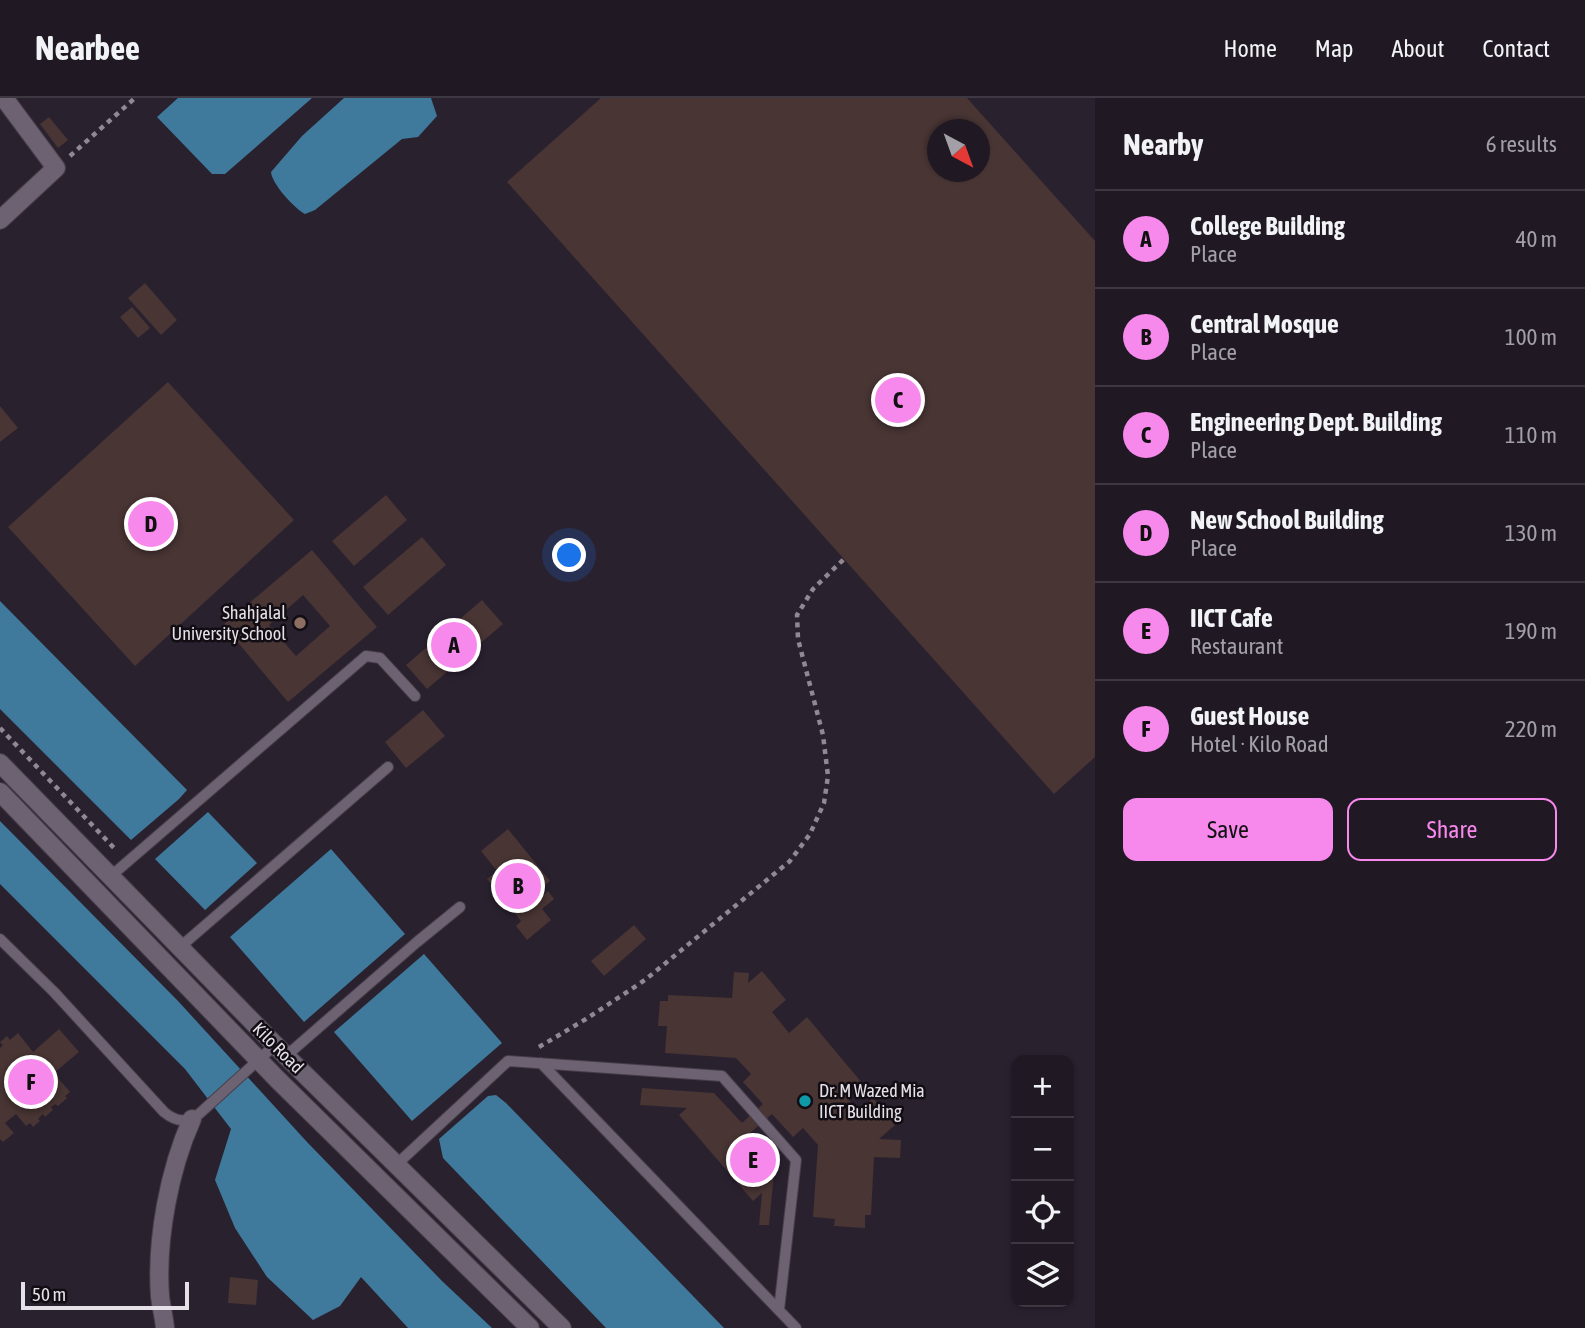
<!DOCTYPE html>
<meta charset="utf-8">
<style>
:root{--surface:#201923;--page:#2d2630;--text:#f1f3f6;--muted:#a2a0a6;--line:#3d3841;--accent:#f788ec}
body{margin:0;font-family:"Asap Condensed",sans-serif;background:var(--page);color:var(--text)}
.controls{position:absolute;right:21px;bottom:21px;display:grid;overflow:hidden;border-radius:14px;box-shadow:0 2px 5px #0004}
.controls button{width:63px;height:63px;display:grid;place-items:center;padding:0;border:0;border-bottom:2px solid var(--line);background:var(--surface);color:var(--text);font:35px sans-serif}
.compass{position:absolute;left:927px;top:21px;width:63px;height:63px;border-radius:50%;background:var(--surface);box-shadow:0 2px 5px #0004;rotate:139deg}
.scale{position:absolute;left:21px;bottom:18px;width:168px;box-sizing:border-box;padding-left:7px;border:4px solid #e6e0e9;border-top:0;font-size:19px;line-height:24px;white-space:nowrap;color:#e6e0e9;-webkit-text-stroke:5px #110d13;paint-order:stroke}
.you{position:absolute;left:570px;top:458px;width:24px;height:24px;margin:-18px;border:5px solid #fff;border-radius:50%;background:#1a73e8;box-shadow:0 0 0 10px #1a73e833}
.badge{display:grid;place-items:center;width:46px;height:46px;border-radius:50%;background:var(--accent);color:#111;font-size:23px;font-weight:700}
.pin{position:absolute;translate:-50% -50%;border:4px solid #fff;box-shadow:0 2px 7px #0006}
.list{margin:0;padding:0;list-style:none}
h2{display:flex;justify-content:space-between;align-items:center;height:91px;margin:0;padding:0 28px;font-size:30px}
h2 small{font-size:23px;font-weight:400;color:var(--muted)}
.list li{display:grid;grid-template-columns:46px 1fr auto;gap:21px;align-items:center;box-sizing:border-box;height:98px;padding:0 28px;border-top:2px solid var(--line)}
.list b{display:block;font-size:26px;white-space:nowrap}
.list p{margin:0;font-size:23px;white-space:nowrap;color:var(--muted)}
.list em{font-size:23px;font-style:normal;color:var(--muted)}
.actions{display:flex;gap:14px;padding:21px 28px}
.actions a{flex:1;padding:16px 0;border:2px solid var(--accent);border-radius:14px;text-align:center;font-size:24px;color:var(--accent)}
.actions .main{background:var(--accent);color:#111}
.icon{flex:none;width:38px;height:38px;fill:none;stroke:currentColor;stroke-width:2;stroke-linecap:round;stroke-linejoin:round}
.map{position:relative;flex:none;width:1095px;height:1230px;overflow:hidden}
header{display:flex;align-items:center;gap:42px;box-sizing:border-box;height:98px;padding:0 35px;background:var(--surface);border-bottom:2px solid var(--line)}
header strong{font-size:33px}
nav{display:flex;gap:38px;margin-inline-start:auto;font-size:24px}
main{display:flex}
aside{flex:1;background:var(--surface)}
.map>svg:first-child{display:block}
</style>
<header>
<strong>Nearbee</strong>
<nav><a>Home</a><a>Map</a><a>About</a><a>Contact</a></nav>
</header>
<main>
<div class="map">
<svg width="1095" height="1230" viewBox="0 0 1095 1230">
<rect width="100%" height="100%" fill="#2a212f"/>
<path fill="#3f7a9c" d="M178,0H312L225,76H212L157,19Z
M344,0H431L437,18L418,39L402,41L315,112L305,116C294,110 272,86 271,74L302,38Z
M0,503L187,692L179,701L131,742L0,611Z
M208,714L257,765L205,812L155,761Z
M0,723L178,903L307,1044L442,1183L492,1230H408L361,1179L340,1208L313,1222L267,1179L235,1130L215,1082L231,1031L185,971L0,786Z
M331,751L405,836L304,924L230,839Z
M424,856L502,945L412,1023L334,934Z
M496,997L506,1005L724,1230H606L443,1060L439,1041L488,998Z"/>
<path fill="#483534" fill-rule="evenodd" d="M601,0H967L1095,143V659L1054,696L507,84ZM937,32H979V74H937Z
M49,19L68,42L58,50L40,26Z
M145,185L177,222L161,237L128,200Z
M132,209L150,230L138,240L120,219Z
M168,284L294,422L135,568L8,429Z
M0,308L18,330L0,344Z
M386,397L407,422L354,468L332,443Z
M422,439L446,467L388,517L363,489Z
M312,452L377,529L288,604L223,527ZM303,497L330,528L296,558L269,527Z
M482,502L503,526L427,591L406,567Z
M423,612L445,638L406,670L385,644Z
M508,731L550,783L529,801L530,803L527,805L529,808L548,793L554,801L542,811L551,822L527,842L516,828L521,823L487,781L497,773L481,753Z
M634,827L646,841L604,878L591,863Z
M762,873L786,902L772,914L789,935L807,919L862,985L846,998L858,1013L873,1000L895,1027L879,1041L901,1042L900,1060L874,1059L871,1117H865V1130L834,1128L835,1121L813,1119L818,1047L803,1030L793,1039L772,1016L750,1035L775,1064L769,1127H759L762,1095L753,1103L679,1017L687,1010L640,1007L642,990L714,995L742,1025L763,1006L743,984L751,976L736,960L665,955L667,928H658L660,903H668V897L732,900L734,874L749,875L748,885Z
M59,931L79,954L54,975L70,994L65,998L67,1000L58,1008L55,1006L51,1009L53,1012L45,1019L43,1016L38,1021L40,1023L33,1029L30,1025L26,1028L16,1016L5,1025L14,1035L3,1044L0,1041V950L3,947L0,944L7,938L10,942L18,935L33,954Z
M230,1179L258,1182L256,1207L228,1205Z"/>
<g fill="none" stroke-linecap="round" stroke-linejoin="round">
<defs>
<path id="service" d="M111,778L366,558L380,560L415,598
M0,841L54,894L164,1014C176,1024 187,1025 199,1016L275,947
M179,850L388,669
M286,958L417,844L460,809
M541,965L796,1230
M396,1067L508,963L722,978L796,1062L779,1212"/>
<path id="minor" d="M0,122L56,70L4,0
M165,1230C164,1219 161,1208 160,1198C156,1142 169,1072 192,1021"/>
<path id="tertiary" d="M0,665L286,958L562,1230
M0,694L277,981L530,1230"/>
</defs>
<use href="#service" stroke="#463e49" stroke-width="12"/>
<use href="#minor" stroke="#463e49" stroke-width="20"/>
<use href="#tertiary" stroke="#463e49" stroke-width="20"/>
<path stroke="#908894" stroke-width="4.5" stroke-dasharray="5 5" stroke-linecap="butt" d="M70,58L135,0
M0,630L115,751
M539,949L586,921L645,882L790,763L810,736L824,705L828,678L823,637L798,541L797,517L813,491L844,461"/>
<use href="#service" stroke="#6c6272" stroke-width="10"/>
<use href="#minor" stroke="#6c6272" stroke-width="18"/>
<use href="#tertiary" stroke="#6c6272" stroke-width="18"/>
</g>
<circle fill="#8d6e63" stroke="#110d13" stroke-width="2.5" cx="300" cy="525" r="7"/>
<circle fill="#0f9aa8" stroke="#110d13" stroke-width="2.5" cx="805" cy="1003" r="7"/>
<g text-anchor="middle" stroke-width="5" stroke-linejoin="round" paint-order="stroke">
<g font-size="18" fill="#e6e0e9" stroke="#110d13" text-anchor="end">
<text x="286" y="521">Shahjalal<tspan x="286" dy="21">University School</tspan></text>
<text x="819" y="999" text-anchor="start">Dr. M Wazed Mia<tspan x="819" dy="21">IICT Building</tspan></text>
</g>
<g font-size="18" fill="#e6e0e9" stroke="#110d13">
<text transform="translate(278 950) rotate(45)" y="6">Kilo Road</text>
</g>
</g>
</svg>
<div class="controls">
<button>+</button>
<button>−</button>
<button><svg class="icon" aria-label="locate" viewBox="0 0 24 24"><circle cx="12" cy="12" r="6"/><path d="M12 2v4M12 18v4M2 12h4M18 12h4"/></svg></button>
<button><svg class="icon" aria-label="layers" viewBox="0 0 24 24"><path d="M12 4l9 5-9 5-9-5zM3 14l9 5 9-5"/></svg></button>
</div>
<svg class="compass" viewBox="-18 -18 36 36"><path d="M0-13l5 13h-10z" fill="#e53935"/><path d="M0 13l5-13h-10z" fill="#a2a0a6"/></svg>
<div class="scale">50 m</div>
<div class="you"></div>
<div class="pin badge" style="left:454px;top:547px">A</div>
<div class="pin badge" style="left:518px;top:788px">B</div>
<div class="pin badge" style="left:898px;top:302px">C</div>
<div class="pin badge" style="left:151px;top:426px">D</div>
<div class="pin badge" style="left:753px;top:1062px">E</div>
<div class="pin badge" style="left:31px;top:984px">F</div>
</div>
<aside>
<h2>Nearby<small>6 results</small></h2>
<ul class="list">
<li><span class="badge">A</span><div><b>College Building</b><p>Place</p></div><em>40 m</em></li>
<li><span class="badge">B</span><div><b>Central Mosque</b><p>Place</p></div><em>100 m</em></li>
<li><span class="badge">C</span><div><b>Engineering Dept. Building</b><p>Place</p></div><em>110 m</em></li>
<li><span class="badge">D</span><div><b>New School Building</b><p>Place</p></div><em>130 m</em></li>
<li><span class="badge">E</span><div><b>IICT Cafe</b><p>Restaurant</p></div><em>190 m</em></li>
<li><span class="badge">F</span><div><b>Guest House</b><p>Hotel · Kilo Road</p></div><em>220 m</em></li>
</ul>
<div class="actions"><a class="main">Save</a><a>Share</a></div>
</aside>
</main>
